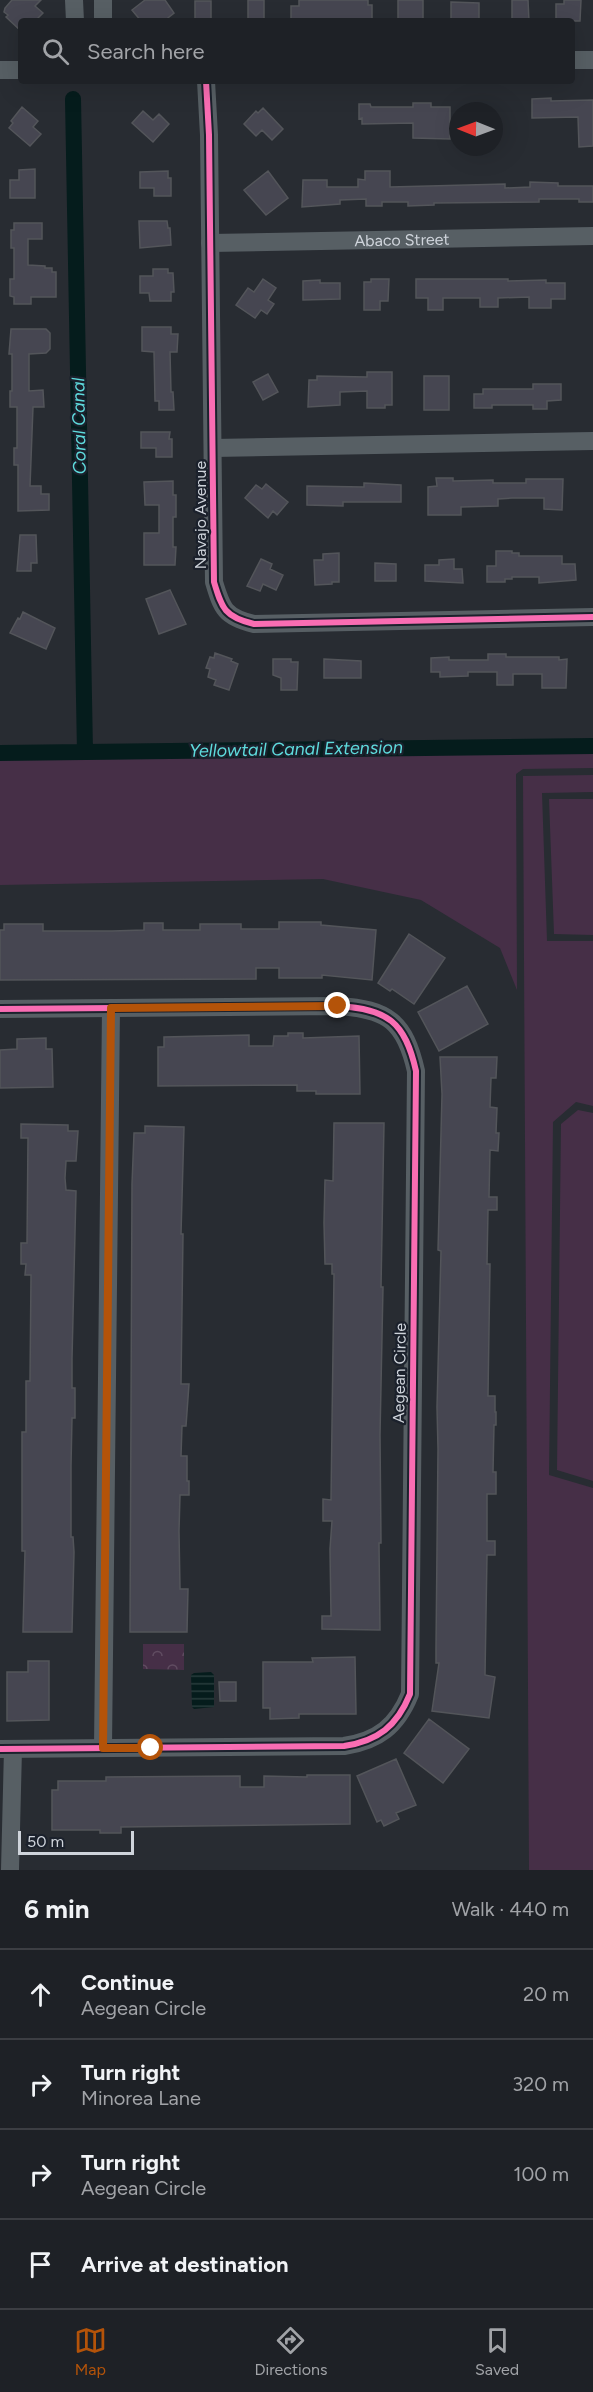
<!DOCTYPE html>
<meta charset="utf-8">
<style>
:root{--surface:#1e2126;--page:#2b2e32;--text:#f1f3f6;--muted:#a1a3a7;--line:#3c3e43;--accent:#b45309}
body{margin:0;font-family:Figtree,sans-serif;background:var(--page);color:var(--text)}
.compass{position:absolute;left:449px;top:102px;width:54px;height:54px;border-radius:50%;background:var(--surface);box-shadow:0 6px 24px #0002;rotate:271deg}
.scale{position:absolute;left:18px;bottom:15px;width:116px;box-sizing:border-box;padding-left:6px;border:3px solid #cfd4db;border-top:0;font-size:16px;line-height:21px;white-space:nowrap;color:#cfd4db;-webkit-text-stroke:4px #1b212c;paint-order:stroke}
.stop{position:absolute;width:18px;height:18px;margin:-14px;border:4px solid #b45309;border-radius:50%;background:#fff}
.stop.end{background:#b45309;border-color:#fff;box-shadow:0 2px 6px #0008}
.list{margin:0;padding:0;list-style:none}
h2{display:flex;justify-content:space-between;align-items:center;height:78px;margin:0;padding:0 24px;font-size:26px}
h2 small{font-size:20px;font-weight:400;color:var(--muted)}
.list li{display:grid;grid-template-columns:39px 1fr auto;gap:18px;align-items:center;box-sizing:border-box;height:90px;padding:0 24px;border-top:2px solid var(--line)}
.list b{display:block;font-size:22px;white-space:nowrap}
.list p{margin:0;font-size:20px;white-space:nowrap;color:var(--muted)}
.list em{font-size:20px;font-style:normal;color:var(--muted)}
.icon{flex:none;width:33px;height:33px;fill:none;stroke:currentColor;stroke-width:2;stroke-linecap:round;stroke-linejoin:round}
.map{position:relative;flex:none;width:593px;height:1870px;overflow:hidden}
.search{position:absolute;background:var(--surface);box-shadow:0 6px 24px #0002;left:18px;right:18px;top:18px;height:66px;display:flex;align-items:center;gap:15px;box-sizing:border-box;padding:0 21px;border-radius:6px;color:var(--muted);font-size:22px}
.sheet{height:438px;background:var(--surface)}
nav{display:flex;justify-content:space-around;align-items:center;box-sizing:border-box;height:84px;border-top:2px solid var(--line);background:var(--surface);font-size:16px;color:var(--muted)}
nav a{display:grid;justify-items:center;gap:3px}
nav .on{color:var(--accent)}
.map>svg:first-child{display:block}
</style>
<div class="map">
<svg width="593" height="1870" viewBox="0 0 593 1870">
<defs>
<pattern id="forest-crowns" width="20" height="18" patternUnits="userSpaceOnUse" patternTransform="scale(1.5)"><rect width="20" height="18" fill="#462f47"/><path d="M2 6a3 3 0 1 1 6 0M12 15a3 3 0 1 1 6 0" fill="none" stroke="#604c61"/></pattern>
<pattern id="water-rules" width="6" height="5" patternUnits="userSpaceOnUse" patternTransform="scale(1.5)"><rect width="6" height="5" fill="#051c1c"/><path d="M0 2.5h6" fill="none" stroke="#283c3c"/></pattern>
</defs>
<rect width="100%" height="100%" fill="#282c32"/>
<path fill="#462f47" d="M593,740V768L523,769L516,774L517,990L500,948L421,900L323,879L0,885V748Z
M593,775V792L542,793L547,941H593V1106L576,1102L553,1122L549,1475L593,1488V1870H529L523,776Z
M549,799H593V935L554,934Z
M578,1110L593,1113V1481L557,1470L561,1124Z"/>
<path fill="url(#forest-crowns)" d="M143,1644H184V1670L143,1669Z"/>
<path fill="url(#water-rules)" d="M211,1672L214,1675V1707L194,1709L192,1707L191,1675L194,1673Z"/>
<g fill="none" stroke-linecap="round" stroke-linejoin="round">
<path stroke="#051c1c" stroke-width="16" d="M73,99L85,752
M0,753L593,746"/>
</g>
<path fill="#464651" stroke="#53555a" stroke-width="1.5" d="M12,0H41L35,6L43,13L35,21H21V31L6,17L8,15L4,12L5,8Z
M145,0H165L174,13L164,21H141L132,10Z
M248,0H264V21H248Z
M299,0H368V5H372V21H291V6H299Z
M398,0H423V21H398Z
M512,0H528L529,21H512Z
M564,0H581L580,21H556V4H564Z
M195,1H211V21H195Z
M451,2L479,3V21L451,19Z
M551,98V101L593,100V146L579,147L578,117L532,118V99Z
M413,103H431V107H450V139L413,138V123L362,124V118L359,119V104H370L371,107H413Z
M22,107L38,121L33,127L41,134L30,146L9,128L13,123L11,121Z
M263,108L283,129L272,140L262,130L256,136L244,124L256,111L258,113Z
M143,111L153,120L159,114L169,124L153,142L132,123Z
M35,169V198H10V180H19V170Z
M168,171V178H171V196H154V188H140V172Z
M268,171L288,198L266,215L244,190Z
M365,171H390V187L505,184V188L530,187V182L558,183V186H593V202H579V199H539V202L434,203V205L408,206V202H382V206H366V199L340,200V204L302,207L303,180H327V187H358V179L365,180Z
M139,221H167L168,228H170L171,245L140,248Z
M14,223H42V239H28V265L45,266V268H52V272H56V297H31V304H14V297L10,296V279H14V248H11V230H14Z
M153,269H168V273H173L174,292H171V301H150L149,293H140V276H153Z
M263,279L276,288L268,300L274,304L267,314L261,310L255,318L236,305L248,288L254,292Z
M371,279H389L388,301H380V310H364V282H371Z
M416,279H508V281L546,280V283H565V299H551V308H529V297L498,298V307H480V298H443V310H428V298H416Z
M320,280V283H340V299L303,300V281Z
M142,327H171V334H178L177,352H170L171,392H173L174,410H159V401H155L154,352L142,351Z
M11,329H46L50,333V349L46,353L29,354V391L43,390L44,407H33L30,486H41V494H49V510L18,511V465H14V448H17V407H10V391H12V354H9Z
M367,372H392V405H385V408H367V391L340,392V405L308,407L309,380H317V376L367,377Z
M268,374L278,392L263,400L253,382Z
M424,376H449V410H424Z
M533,384H561V400L547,401V409H533V405H492V408H474V394H483V389H533Z
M141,432H170L169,439H172V457H156V448H141Z
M436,478H453V481L493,480V483H526V479H563L562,510L544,509V498H512L498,499V506L461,507V515H428V487L437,486Z
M173,481V495H176V517H173V547H176L175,565H144V533H159V505H145L144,482Z
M364,483L401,485V502H343V506L307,505V486L364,487Z
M266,484L288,502L277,515L273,511L268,518L245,498L256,485L262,489Z
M20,535H36L37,563H31V571H17Z
M496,551H512V553H519V556H562V564H575L576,580L539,583V577H512V579H505V582H487V566H496Z
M339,553V582H332V584L315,585L314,560H323V554Z
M261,559L272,564L270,569L283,575L276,590L263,584L260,591L247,586Z
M454,559V569H462L463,583L425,581V565H439V560Z
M375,563L396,564V581H375Z
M170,590L186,624L159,634L146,599Z
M23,612L55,628L46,649L10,633L18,618L20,619Z
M215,653L232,659L231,661L238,664L229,690L214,685L216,680L208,677L210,669L206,668L210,657L214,658Z
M488,654H506V657H559V660L567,659L566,688H542V674H513V685H497V672H468V676L440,677V672H431V658L449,657V660H488Z
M273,659H291V662H298L297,690H281V678L273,675Z
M324,659L361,661V678H324Z
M279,922H321V925L376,930L372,980L322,975V978H279V968H256V979L0,980V930H4V924H43V931H112L144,930V923H163V930H200V924H241V929H279Z
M409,934L445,958L414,1004L392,989L390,991L378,983Z
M467,986L488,1024L439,1051L418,1012Z
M288,1033H303V1038L359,1036L360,1094H316V1091H297V1085L158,1086V1047H164V1037L249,1035V1046H273L274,1036H288Z
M46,1038V1049H52L53,1087L0,1088V1050L17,1049V1039Z
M440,1057H497L496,1078H491L490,1107L497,1108L496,1133H499L498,1151L490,1150L489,1197H497V1210H488L487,1264H490L488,1396H495V1412H496V1425H494L493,1472H496V1494H487V1541H495V1555H487L485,1675L495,1677L489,1718L432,1711L439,1663H436V1648L438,1449L437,1407L441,1251L438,1250L442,1094Z
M334,1123H384L381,1287H383L380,1435L381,1543H379L380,1630L322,1629V1616H331L330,1549L332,1521H323V1499L331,1500L334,1274H332V1264H325L324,1223L325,1180L333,1181Z
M21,1124L68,1125V1131H78L76,1161H66L65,1178L66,1190L76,1191L72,1359V1388H75V1418H72L71,1466V1537H73L74,1552L72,1632H23L25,1551H22V1432H26V1381H30L31,1275H25L26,1264H21V1243H27L28,1138H21Z
M145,1126L184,1127L181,1234H183L181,1384H189L186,1426H182L181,1456H187V1481H189V1495H180L179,1531L180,1589H188L187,1632H130L132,1184L134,1133H145Z
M355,1657L356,1714H299V1718L270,1719V1708H263V1662H313L312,1658Z
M28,1661H49V1720L7,1721V1672H28Z
M219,1682H236V1701H220Z
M429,1719L469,1749L443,1783L404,1753Z
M396,1759L416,1805L396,1813L399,1819L384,1826L381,1820L377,1822L357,1776Z
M307,1775H350V1824L121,1827V1833H100V1830H52V1790H58V1781H106V1777L240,1776V1787H264V1776L307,1777Z"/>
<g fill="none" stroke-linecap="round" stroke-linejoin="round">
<g stroke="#575f64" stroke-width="18">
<path d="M74,0L75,21"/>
<path d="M103,0V21"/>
<path d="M572,60H593"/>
<path d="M0,70H21"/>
<path d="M206,81L209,135L214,582C222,609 225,617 254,624L593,617"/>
<path id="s1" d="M210,243L593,236"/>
<path d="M213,448L593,441"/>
<path d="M0,1009L338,1006C388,1009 405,1022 416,1071L410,1694C397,1726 378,1741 344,1746L0,1749"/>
<path d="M103,1748L111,1008"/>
<path d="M10,1870L13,1749"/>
</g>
<defs>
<path id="cycleway" d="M206,81L209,135L214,582C222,609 225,617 254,624L593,617
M0,1009L338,1006C388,1009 405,1022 416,1071L410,1694C397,1726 378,1741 344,1746L0,1749"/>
</defs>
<use href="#cycleway" stroke="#1b212c" stroke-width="10"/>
<use href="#cycleway" stroke="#f96db3" stroke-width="6"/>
</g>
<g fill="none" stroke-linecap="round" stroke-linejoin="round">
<path stroke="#b45309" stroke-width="8" d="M151,1748H103L111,1008L338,1006"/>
</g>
<g text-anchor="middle" stroke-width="4.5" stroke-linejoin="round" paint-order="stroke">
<g font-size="16" fill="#cfd4db" stroke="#1b212c">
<text dy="6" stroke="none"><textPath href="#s1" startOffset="192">Abaco Street</textPath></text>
<text transform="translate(200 515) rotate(-90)" y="6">Navajo Avenue</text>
<text transform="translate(399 1373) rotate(-89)" y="6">Aegean Circle</text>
</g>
<g font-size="18" font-style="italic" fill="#5edbdd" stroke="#1b212c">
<text transform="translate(79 426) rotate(-91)" y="6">Coral Canal</text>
<text transform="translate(296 749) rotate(-1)" y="6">Yellowtail Canal Extension</text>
</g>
</g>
</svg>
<svg class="compass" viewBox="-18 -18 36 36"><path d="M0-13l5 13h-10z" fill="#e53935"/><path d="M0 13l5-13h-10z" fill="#a1a3a7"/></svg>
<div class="scale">50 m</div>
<div class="stop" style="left:151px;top:1748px"></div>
<div class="stop end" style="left:338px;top:1006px"></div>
<div class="search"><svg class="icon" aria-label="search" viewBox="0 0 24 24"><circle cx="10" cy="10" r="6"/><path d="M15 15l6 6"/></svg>Search here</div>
</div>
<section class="sheet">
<h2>6 min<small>Walk · 440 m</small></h2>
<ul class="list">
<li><svg class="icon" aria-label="ahead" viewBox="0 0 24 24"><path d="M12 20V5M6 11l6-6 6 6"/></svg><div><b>Continue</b><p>Aegean Circle</p></div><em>20 m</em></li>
<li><svg class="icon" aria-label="right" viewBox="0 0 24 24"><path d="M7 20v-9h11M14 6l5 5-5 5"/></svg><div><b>Turn right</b><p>Minorea Lane</p></div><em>320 m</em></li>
<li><svg class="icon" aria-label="right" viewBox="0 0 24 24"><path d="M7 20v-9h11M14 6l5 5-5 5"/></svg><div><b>Turn right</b><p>Aegean Circle</p></div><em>100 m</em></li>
<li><svg class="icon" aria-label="arrive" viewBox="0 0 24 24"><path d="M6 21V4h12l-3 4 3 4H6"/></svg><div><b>Arrive at destination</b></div></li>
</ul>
</section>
<nav>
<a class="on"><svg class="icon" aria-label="map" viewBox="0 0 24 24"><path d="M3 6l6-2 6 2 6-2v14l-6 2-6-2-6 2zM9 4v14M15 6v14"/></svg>Map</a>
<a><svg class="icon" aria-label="directions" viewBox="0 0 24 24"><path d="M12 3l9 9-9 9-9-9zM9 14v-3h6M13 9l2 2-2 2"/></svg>Directions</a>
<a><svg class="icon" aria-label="saved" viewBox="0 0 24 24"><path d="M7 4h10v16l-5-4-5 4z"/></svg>Saved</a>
</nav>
